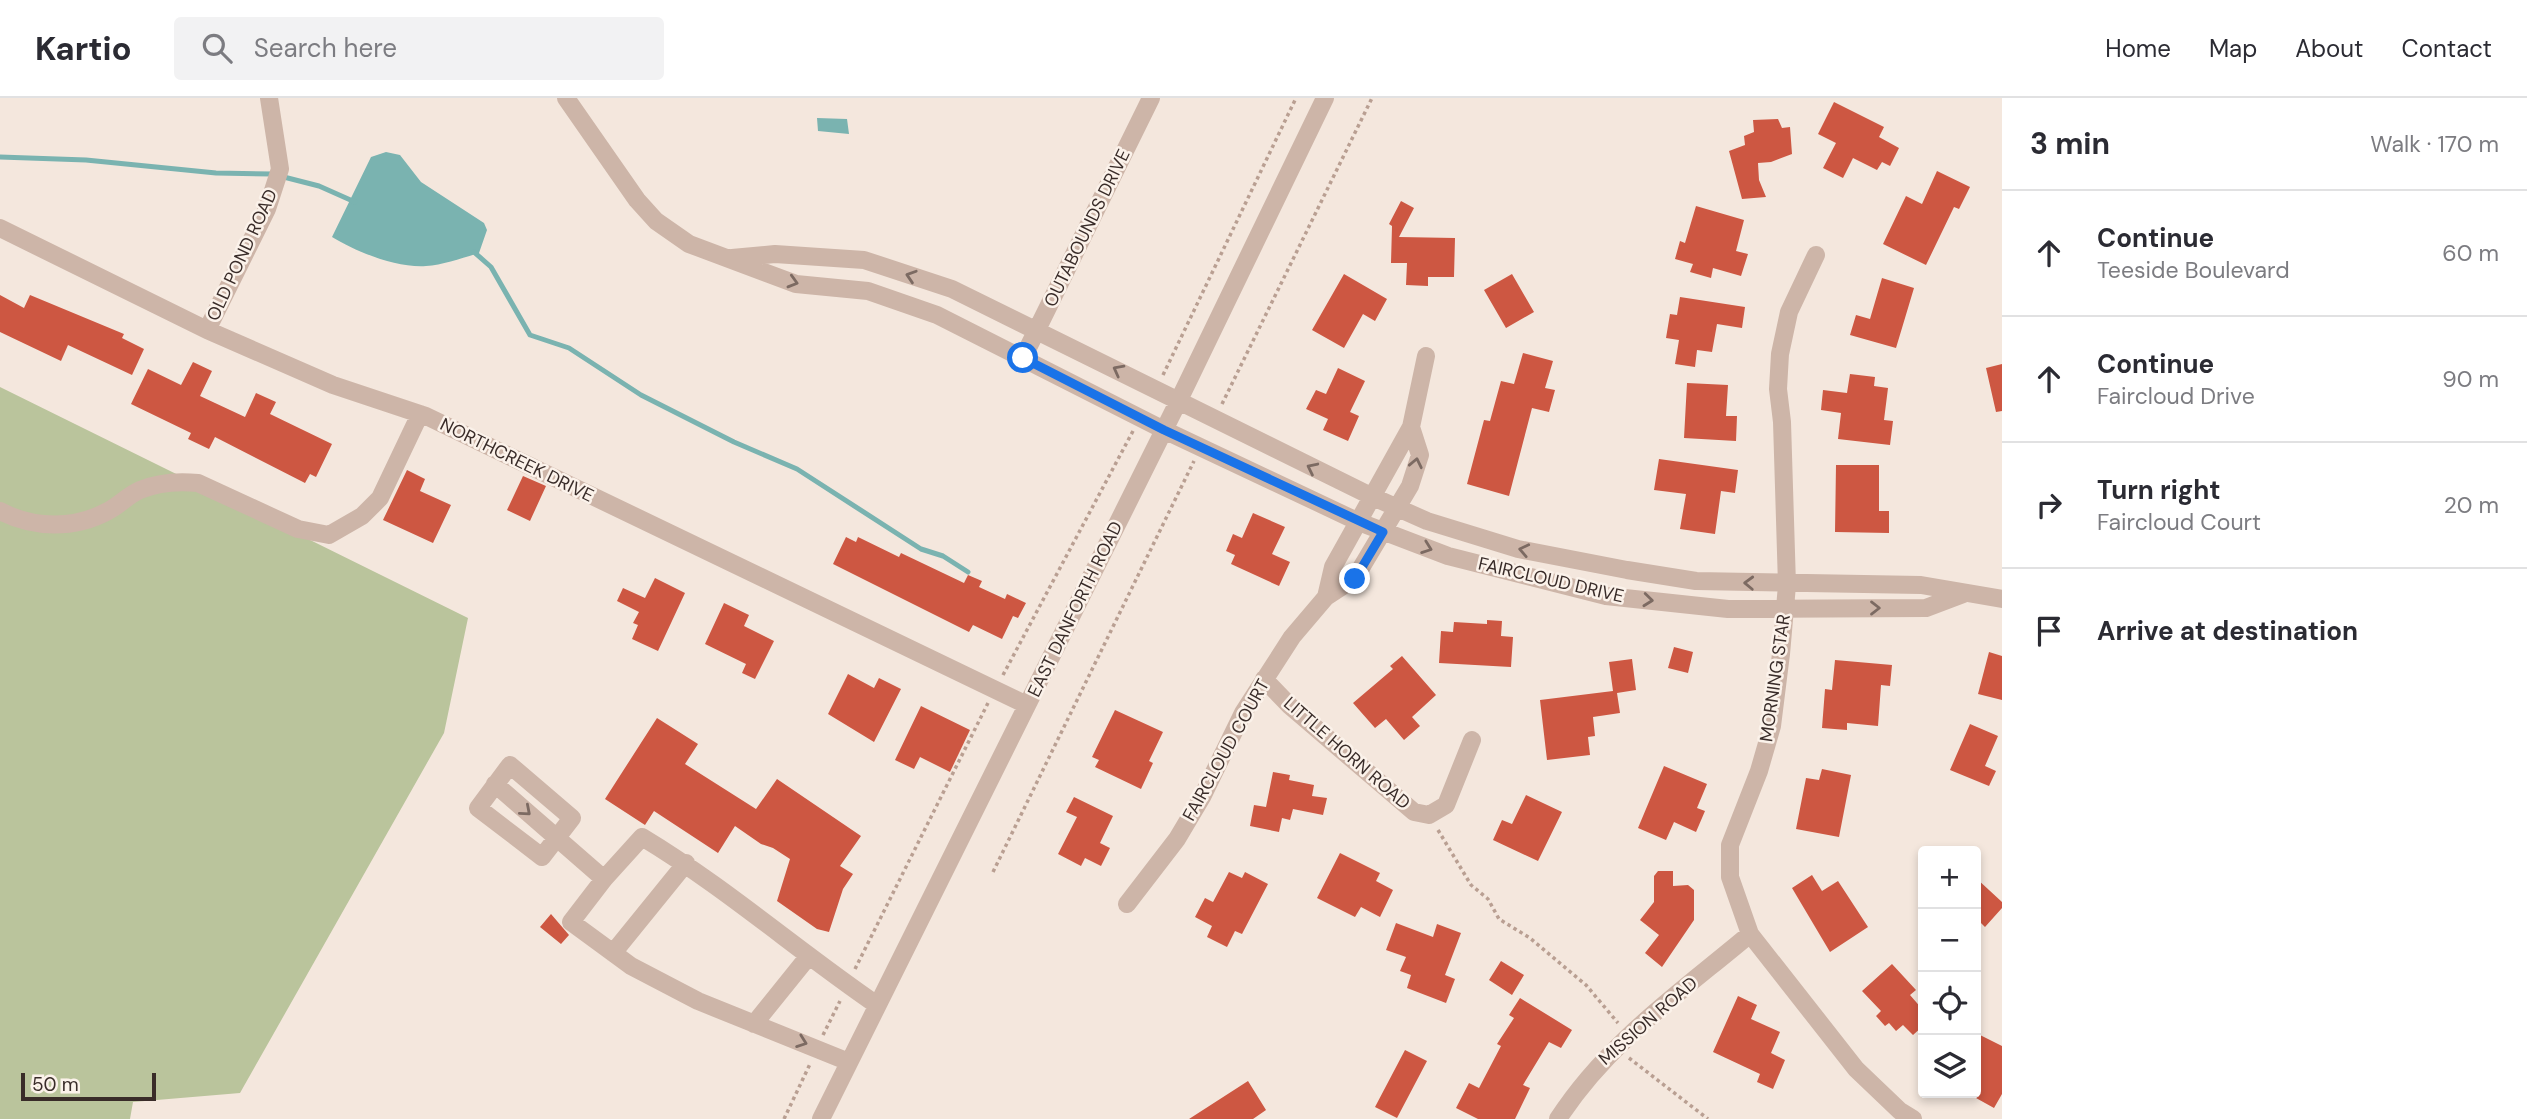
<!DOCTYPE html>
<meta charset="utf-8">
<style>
:root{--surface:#fff;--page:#f2f2f3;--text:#2b2b33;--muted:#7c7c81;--line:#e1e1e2}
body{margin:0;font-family:"DM Sans",sans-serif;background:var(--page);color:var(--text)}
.controls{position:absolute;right:21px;bottom:21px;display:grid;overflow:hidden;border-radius:7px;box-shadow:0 4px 10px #0003}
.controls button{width:63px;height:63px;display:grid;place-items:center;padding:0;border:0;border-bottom:2px solid var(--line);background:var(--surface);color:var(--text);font:35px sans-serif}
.scale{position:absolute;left:21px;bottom:18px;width:135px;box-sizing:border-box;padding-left:7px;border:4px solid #392c29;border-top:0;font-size:19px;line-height:24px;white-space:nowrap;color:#392c29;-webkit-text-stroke:5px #fbf2ea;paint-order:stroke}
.stop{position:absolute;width:21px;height:21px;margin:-16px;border:5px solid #1a73e8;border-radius:50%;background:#fff}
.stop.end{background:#1a73e8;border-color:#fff;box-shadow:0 2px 7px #0008}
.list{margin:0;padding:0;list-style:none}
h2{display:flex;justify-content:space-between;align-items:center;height:91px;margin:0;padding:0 28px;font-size:30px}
h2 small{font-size:23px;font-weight:400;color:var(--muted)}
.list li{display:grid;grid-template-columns:46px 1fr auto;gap:21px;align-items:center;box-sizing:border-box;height:126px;padding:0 28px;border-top:2px solid var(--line)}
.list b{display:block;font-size:26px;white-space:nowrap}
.list p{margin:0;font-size:23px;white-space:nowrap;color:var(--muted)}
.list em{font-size:23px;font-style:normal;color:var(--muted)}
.icon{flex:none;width:38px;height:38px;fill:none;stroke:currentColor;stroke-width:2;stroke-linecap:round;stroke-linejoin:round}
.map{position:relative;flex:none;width:2002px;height:1021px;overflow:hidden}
header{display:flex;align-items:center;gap:42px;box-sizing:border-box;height:98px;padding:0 35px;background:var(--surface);border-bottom:2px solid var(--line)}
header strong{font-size:33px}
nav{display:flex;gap:38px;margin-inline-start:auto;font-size:24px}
.search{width:490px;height:63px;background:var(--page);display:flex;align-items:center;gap:18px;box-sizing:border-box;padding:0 24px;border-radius:7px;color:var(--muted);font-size:26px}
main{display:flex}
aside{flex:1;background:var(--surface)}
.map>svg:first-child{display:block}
</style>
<header>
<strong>Kartio</strong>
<div class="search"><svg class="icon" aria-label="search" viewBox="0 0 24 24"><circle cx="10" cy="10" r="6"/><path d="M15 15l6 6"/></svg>Search here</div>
<nav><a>Home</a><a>Map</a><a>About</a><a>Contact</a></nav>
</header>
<main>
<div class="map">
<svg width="2002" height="1021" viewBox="0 0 2002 1021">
<rect width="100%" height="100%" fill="#f4e7dd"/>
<path fill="#bac49c" d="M0,289L468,520L444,635L240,995L133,1004L130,1021H0Z"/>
<path fill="#7ab3b0" d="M817,20L847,21L849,36L818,33Z
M386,54L400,57L421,84L484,125L487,132L479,155C462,160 443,167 426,168C396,170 357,154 332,139L371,59Z"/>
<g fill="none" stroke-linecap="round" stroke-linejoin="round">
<path stroke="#7ab3b0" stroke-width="5" d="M0,59L86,62L216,75L272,76L319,88L355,104
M474,154L491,169L530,237L569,250L641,297L734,344L797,371L921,451L943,458L968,474"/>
</g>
<path fill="#cd5742" d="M1834,4L1884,29L1879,39L1899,50L1890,68L1882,64L1877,72L1853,60L1843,80L1823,70L1836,45L1818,36Z
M1778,21L1782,30L1790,29L1792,56L1771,64L1758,65L1759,82L1766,99L1742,101L1729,53L1745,47L1744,38L1754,34L1753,22Z
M1937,73L1970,89L1959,111L1954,109L1926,167L1883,146L1906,98L1922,106Z
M1401,103L1414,110L1399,139L1455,140L1454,179H1428V188L1406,187L1407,165H1391L1392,128L1389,126Z
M1696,108L1744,122L1736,153L1748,156L1741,178L1713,170L1711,180L1690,174L1693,166L1675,161L1680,143L1685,145Z
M1344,176L1387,201L1375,223L1363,216L1344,250L1312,232Z
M1512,176L1534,214L1506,230L1484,192Z
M1882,180L1914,190L1896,250L1850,237L1856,217L1870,221Z
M0,197L24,210L30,197L124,236L122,240L144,251L132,277L68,247L61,263L0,234Z
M1680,199L1745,209L1742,230L1717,226L1712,254L1697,252L1695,269L1675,266L1679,242L1666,240L1670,216L1677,217Z
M1523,255L1553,263L1545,290L1555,292L1549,314L1532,310L1509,398L1467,386L1484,322L1490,323L1501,283L1514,286Z
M193,264L212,273L200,298L245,319L256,295L276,304L270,316L332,346L316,379L310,376L305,385L215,339L209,351L188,341L191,335L131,306L148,271L181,287Z
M2002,266V313L1996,314L1986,270Z
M1338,270L1365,283L1350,314L1359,318L1348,343L1323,332L1328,321L1306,311L1316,292L1326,296Z
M1850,276L1875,279L1874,288L1888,290L1884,322L1893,323L1890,347L1838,341L1841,315L1821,312L1823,292L1847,295Z
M1687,285L1728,287L1726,318H1737L1736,343L1684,340Z
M1659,361L1738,372L1735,395L1721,393L1715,436L1680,431L1686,396L1654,392Z
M1836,367H1879V413H1889V435L1835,434Z
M407,372L425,381L420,393L451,407L433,445L383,422Z
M523,378L546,388L530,423L507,412Z
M1253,415L1285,429L1272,456L1290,464L1279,488L1231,466L1235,457L1226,453L1233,436L1242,440Z
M846,439L856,444L858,439L899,459L901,455L964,485L968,477L982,483L979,489L1005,501L1007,496L1026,505L1018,520L1013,518L1002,541L973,527L969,534L833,466Z
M655,480L685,495L658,553L632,541L638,527L633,525L639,514L617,503L623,490L645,500Z
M724,505L749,517L744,528L774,543L755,581L742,575L746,566L705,546Z
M1487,522L1502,523L1501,538L1513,539L1511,569L1439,565L1441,533L1453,534L1454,524L1487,526Z
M1674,549L1693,554L1688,575L1668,570Z
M1989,554L2002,558V602L1978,596Z
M1402,558L1436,597L1412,619L1420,628L1404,642L1386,621L1375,630L1353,605L1393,571L1390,568Z
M1632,561L1636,592L1617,595L1620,615L1593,619L1595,638L1588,639L1590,657L1547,662L1540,602L1613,593L1609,564Z
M1835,562L1892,567L1890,588L1881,587L1878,628L1847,625V632L1822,630L1825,591L1832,592Z
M848,576L874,590L879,580L901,591L874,644L828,616Z
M921,608L970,632L950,674L920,659L914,671L895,662Z
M1115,612L1163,634L1149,663L1153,665L1141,691L1095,669L1099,662L1092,659Z
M657,620L698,646L685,666L756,711L777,681L861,738L840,768L853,776L843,791L829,834L817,831L777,803L790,761L773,750L761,746L735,728L718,755L654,713L645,727L605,701Z
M1970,626L1998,638L1985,668L1996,673L1989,688L1950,672Z
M1664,668L1707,686L1697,710L1705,713L1696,734L1674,724L1666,742L1638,730Z
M1822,671L1851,677L1839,739L1796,731L1806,680L1819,682Z
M1273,674L1290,677L1289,682L1314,687L1312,698L1327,700L1323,717L1293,711L1290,722L1282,720L1279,734L1250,728L1254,707L1266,709Z
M1526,697L1562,714L1538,763L1493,742L1502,722L1512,726Z
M1074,699L1113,718L1100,745L1110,750L1101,768L1085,760L1081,768L1058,756L1077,719L1066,714Z
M1340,755L1380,775L1376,783L1393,792L1380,819L1361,809L1355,819L1317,800Z
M1658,773H1673V788L1688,787L1694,792V822L1662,869L1645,855L1659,837L1640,822L1654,804V778Z
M1229,774L1242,780L1245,774L1268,786L1242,836L1235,833L1227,849L1207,839L1212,828L1195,819L1205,800L1213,804Z
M1812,777L1822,793L1838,783L1868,829L1830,854L1792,790Z
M1976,780L2002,804V810L1985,829L1976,820Z
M551,816L569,837L561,846L540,829Z
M1396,825L1433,839L1437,826L1461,835L1445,877L1455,881L1446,905L1407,890L1411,877L1400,873L1406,859L1386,852Z
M1501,863L1524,877L1512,897L1489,882Z
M1892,866L1916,892L1910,897L1923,912V928L1913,937L1903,927L1896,933L1889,925L1885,928L1876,918L1881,913L1862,893Z
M1738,898L1757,907L1751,921L1780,934L1771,955L1785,962L1773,991L1757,984L1760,976L1713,954Z
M1520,900L1572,932L1561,950L1549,944L1523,987L1530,990L1515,1021H1478L1456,1010L1469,985L1479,990L1501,948L1497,946L1514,920L1509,917Z
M1976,935L2002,948V996L1994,1010L1976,1000Z
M1405,952L1427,963L1397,1020L1375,1009Z
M1248,983L1266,1012L1253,1021H1189Z"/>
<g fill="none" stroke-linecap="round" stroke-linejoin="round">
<path stroke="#b99f92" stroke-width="3.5" stroke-dasharray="3.5 3.5" stroke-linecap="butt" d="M1163,277L1296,0
M1222,306L1372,0
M1003,577L1133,333
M1438,732L1471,787L1488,801L1499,821L1530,840L1586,887L1618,925
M993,774L1194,363
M855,871L988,605
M823,937L840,903
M1629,960L1708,1021
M784,1021L810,966"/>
<path stroke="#cdb5a8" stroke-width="18" d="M566,0L637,102L656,123L689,146L796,186L868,193L937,217L1164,332L1359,424L1448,458L1606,498L1728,511L1926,510L1963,496
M0,130L207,232L333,287L426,318L1027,607
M1816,157L1789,214L1780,256L1778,291L1782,324L1787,487L1781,556L1772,628L1759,673L1730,747V779L1750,836L1856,971L1900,1013L1913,1021
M732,160L775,156L864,162L952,191L1373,399L1427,423L1518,451L1627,472L1696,483L1921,487L2002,501
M207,232L267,111L280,71L269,0
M1023,260L1151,0
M0,413C34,431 75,431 108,413C120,407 128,397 140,392C159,384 178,383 198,385L298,431L329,437L362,418L380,400L420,316
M1326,499L1333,469L1411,329L1426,258
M1264,581L1290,608L1414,714L1429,717L1446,707L1472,642
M510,667L572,720L542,759L478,710Z
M495,686L604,781L642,739C725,789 798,853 877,907
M604,781L571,824L631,868L698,903L849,964
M1127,806L1177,741L1202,699L1243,615L1292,539L1326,499L1355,480L1410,388L1420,357L1411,329
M613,855L686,765
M754,926L808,859
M821,1021L1179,302L1325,0
M1558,1021C1607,945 1681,894 1750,836"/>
</g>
<defs><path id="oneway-chevron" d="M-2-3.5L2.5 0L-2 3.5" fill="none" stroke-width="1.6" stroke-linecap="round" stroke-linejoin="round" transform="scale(1.75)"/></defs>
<g stroke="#7c6a62">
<use href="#oneway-chevron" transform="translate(911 178) rotate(-162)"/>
<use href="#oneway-chevron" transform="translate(793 184) rotate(16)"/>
<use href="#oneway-chevron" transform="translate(1118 272) rotate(-152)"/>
<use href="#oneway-chevron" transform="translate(1416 365) rotate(-78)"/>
<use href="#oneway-chevron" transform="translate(1312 370) rotate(-154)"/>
<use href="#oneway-chevron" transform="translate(1427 450) rotate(20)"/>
<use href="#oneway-chevron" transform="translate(1524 452) rotate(-168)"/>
<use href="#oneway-chevron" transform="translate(1749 485) rotate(-178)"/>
<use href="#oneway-chevron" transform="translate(1648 502) rotate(6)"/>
<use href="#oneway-chevron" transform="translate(1875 510)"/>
<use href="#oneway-chevron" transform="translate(526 713) rotate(41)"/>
<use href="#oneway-chevron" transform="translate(802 944) rotate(20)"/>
</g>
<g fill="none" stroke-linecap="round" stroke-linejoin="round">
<path stroke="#1a73e8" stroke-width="9" d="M1023,260L1164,332L1383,434L1355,481"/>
</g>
<g text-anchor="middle" stroke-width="5" stroke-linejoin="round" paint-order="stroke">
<g font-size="18" fill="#392c29" stroke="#fbf2ea">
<text transform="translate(1087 130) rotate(-64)" y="6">OUTABOUNDS DRIVE</text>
<text transform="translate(242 157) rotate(-65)" y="6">OLD POND ROAD</text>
<text transform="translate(517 362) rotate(26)" y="6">NORTHCREEK DRIVE</text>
<text transform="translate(1551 482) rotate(13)" y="6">FAIRCLOUD DRIVE</text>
<text transform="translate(1075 511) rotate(-64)" y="6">EAST DANFORTH ROAD</text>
<text transform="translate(1775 580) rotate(-82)" y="6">MORNING STAR</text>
<text transform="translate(1226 652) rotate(-61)" y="6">FAIRCLOUD COURT</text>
<text transform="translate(1347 655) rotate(41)" y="6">LITTLE HORN ROAD</text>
<text transform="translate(1648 923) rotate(-41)" y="6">MISSION ROAD</text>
</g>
</g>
</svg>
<div class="controls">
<button>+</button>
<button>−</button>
<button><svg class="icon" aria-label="locate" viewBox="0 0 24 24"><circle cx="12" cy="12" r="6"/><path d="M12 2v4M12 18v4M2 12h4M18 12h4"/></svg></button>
<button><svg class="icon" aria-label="layers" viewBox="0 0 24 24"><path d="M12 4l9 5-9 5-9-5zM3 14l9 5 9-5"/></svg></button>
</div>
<div class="scale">50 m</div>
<div class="stop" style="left:1023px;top:260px"></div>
<div class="stop end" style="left:1355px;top:481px"></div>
</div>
<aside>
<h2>3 min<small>Walk · 170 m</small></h2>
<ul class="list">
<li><svg class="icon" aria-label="ahead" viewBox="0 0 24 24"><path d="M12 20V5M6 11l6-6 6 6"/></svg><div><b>Continue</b><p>Teeside Boulevard</p></div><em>60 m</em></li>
<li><svg class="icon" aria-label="ahead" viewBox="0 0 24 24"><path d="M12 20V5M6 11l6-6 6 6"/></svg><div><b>Continue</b><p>Faircloud Drive</p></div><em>90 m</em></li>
<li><svg class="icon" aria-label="right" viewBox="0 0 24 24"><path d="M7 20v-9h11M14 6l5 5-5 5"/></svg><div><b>Turn right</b><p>Faircloud Court</p></div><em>20 m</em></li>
<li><svg class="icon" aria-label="arrive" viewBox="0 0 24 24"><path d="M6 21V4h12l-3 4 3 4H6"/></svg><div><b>Arrive at destination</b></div></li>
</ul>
</aside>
</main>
